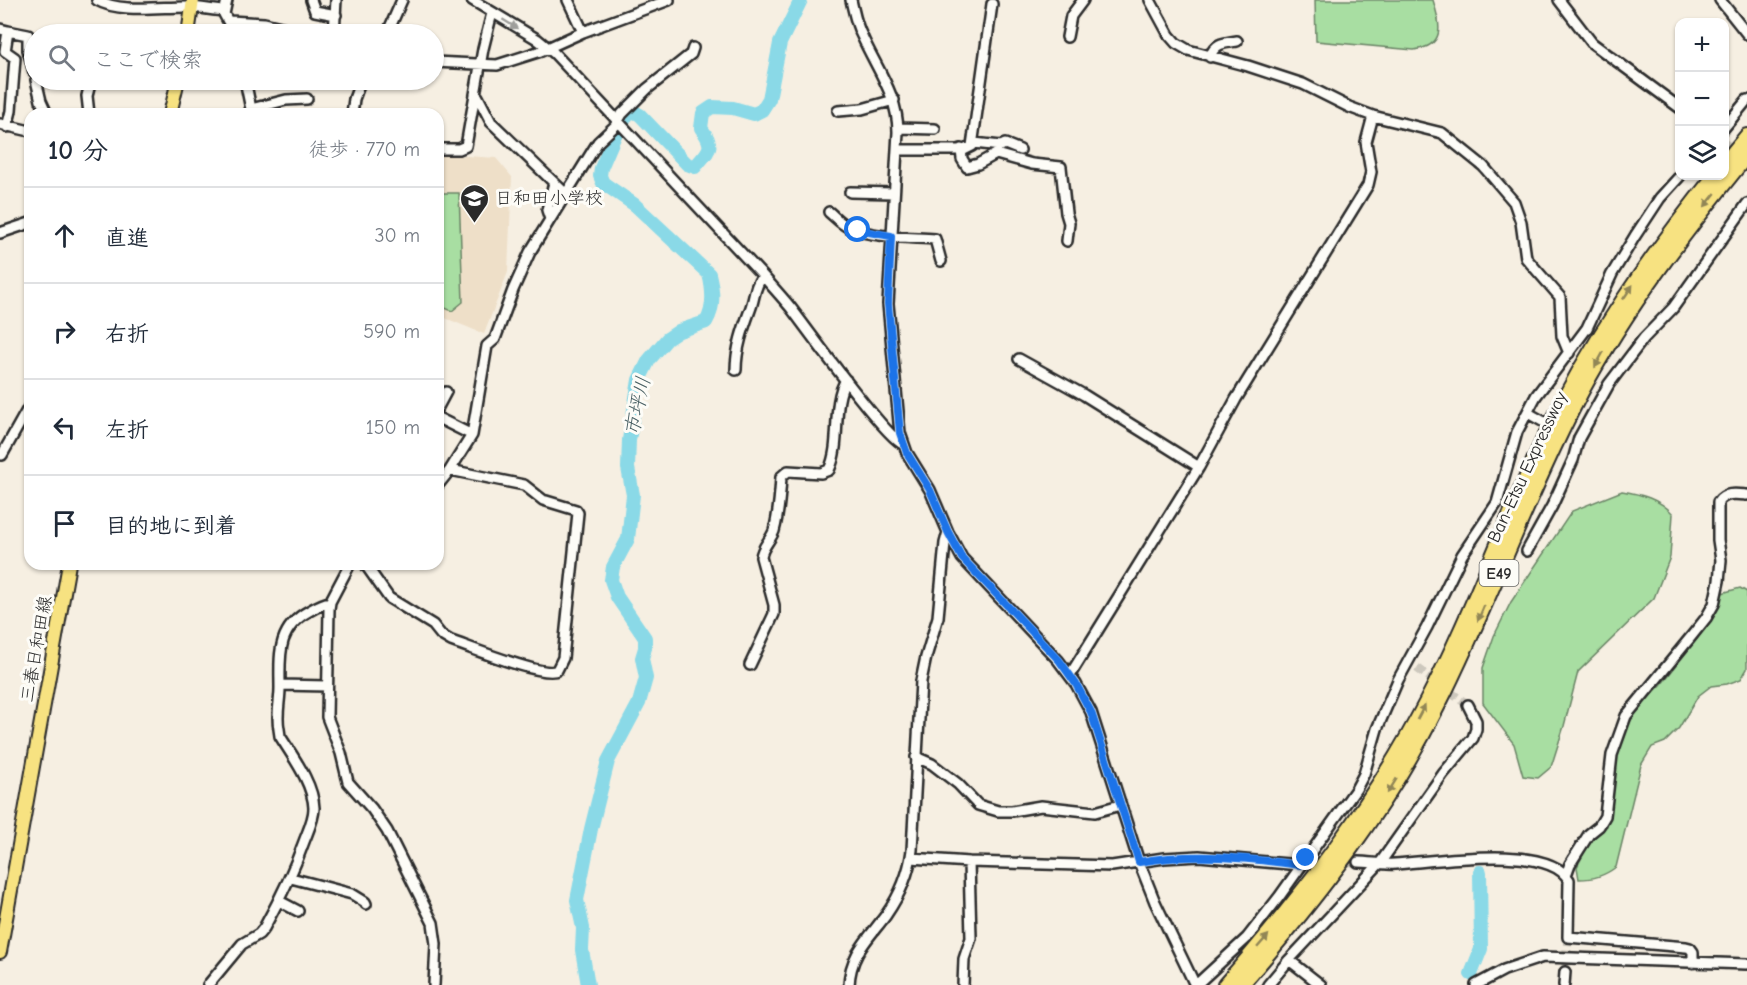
<!DOCTYPE html>
<html lang="ja">
<meta charset="utf-8">
<style>
:root{--surface:#fff;--page:#f2f2f3;--text:#1f2937;--muted:#747a83;--line:#e0e1e3}
body{margin:0;font-family:"Comic Neue","Klee One",sans-serif;background:var(--page);color:var(--text)}
.controls{position:absolute;right:18px;top:18px;display:grid;overflow:hidden;border-radius:12px;box-shadow:0 2px 4px #0004}
.controls button{width:54px;height:54px;display:grid;place-items:center;padding:0;border:0;border-bottom:2px solid var(--line);background:var(--surface);color:var(--text);font:30px sans-serif}
.stop{position:absolute;width:18px;height:18px;margin:-14px;border:4px solid #1a73e8;border-radius:50%;background:#fff}
.stop.end{background:#1a73e8;border-color:#fff;box-shadow:0 2px 6px #0008}
.list{margin:0;padding:0;list-style:none}
h2{display:flex;justify-content:space-between;align-items:center;height:78px;margin:0;padding:0 24px;font-size:26px}
h2 small{font-size:20px;font-weight:400;color:var(--muted)}
.list li{display:grid;grid-template-columns:39px 1fr auto;gap:18px;align-items:center;box-sizing:border-box;height:96px;padding:0 24px;border-top:2px solid var(--line)}
.list b{display:block;font-size:22px;white-space:nowrap}
.list em{font-size:20px;font-style:normal;color:var(--muted)}
.icon{flex:none;width:33px;height:33px;fill:none;stroke:currentColor;stroke-width:2;stroke-linecap:round;stroke-linejoin:round}
.map{position:relative;flex:none;width:1747px;height:985px;overflow:hidden}
.search{position:absolute;background:var(--surface);box-shadow:0 2px 4px #0004;left:24px;top:24px;width:420px;height:66px;display:flex;align-items:center;gap:15px;box-sizing:border-box;padding:0 21px;border-radius:33px;color:var(--muted);font-size:22px}
.panel{position:absolute;background:var(--surface);box-shadow:0 2px 4px #0004;left:24px;top:108px;width:420px;height:462px;border-radius:18px}
.map>svg:first-child{display:block}
</style>
<div class="map">
<svg width="1747" height="985" viewBox="0 0 1747 985">
<rect width="100%" height="100%" fill="#f6efe2"/>
<filter id="ink" filterUnits="userSpaceOnUse"><feTurbulence type="fractalNoise" baseFrequency=".0167" numOctaves="2"/><feDisplacementMap in="SourceGraphic" scale="12" xChannelSelector="R" yChannelSelector="G"/><feConvolveMatrix kernelMatrix="1 2 1 2 8 2 1 2 1" color-interpolation-filters="sRGB"/></filter>
<g filter="url(#ink)">
<path fill="#eedfc8" d="M438,154L496,158L512,177L508,272L484,334L438,315Z"/>
<path fill="#a8dea2" stroke="#6a8466" stroke-width="1.5" d="M1315,0H1433C1440,25 1447,45 1414,50L1316,41Z
M438,193H459L463,302L452,311L438,305Z
M1622,491C1640,494 1660,499 1673,514L1670,557L1654,598L1578,672L1564,726L1551,767L1538,778L1523,776L1514,744L1483,703V668L1494,636L1511,602L1572,511Z
M1740,588L1747,592V669L1741,679L1727,684L1711,686L1698,696L1679,728L1665,742L1652,747L1641,765L1616,867C1604,876 1594,879 1579,879L1577,867L1586,849L1597,834L1607,826L1610,813L1616,756L1625,731L1638,708L1661,685L1706,627L1722,593Z"/>
<g fill="none" stroke-linecap="round" stroke-linejoin="round">
<path stroke="#8ad9e7" stroke-width="14" d="M1471,974L1481,949L1480,872
M588,985L582,950L583,928L577,900L591,829L608,761L639,703L646,678L642,658L645,648V638L617,597L611,580L613,567L628,539L633,495L628,468L629,440L639,380L649,360L667,339L679,331L706,322C715,307 713,290 709,274L635,205L603,183L600,176L601,168L619,126L631,110L640,115L687,164L695,167C709,150 716,148 701,128L703,113L712,107L733,108L754,114L762,110L769,99L780,43L801,0"/>
<path stroke="#cdc8bd" stroke-width="9" stroke-dasharray="9 4.5" stroke-linecap="butt" d="M1724,143L1738,154
M1417,668L1468,705
M1317,861L1358,862
M1565,972L1568,937"/>
<defs>
<path id="minor" d="M97,0C121,14 163,6 191,7C202,8 213,10 224,11
M227,0L224,14L235,34
M311,0L315,11L336,15
M472,0L537,39L554,53L763,276C772,286 782,297 791,308C807,329 886,438 903,444
M568,0L583,32
M851,0C854,12 856,25 862,36C876,68 898,95 898,132L888,304L900,433L907,453L930,490L948,532L962,558L1058,660L1076,684L1091,712L1139,862L1155,902L1195,985
M1150,0L1169,35L1176,43L1188,50L1248,66L1303,84L1349,107L1373,116L1442,133L1483,166L1514,202L1521,222L1526,258L1560,297L1562,336L1569,353
M1559,0L1592,43L1680,108
M1720,0L1747,34
M230,21L264,23L294,30L349,34
M0,29L8,31L5,51L15,58L11,111L7,127
M8,31L28,35V50L34,72
M334,34L336,0
M387,34L402,0
M1067,37L1071,16L1083,0
M1210,57C1215,43 1223,43 1237,41
M434,62L497,65L541,51L583,32L669,0
M36,80L41,101L47,114
M245,80L252,114
M475,94L478,97L491,122L567,195
M251,109L286,100L307,99
M838,111L862,109L894,100
M89,114L87,96L91,80
M352,114L354,99L361,80
M0,124L30,131
M898,128L935,129
M1724,128L1747,100
M974,143L1001,146L1005,144L1020,150
M438,149H459L466,146L483,49L492,13
M961,149L962,159L967,167L978,164L996,154L1032,164L1061,167L1066,213L1069,223L1067,241
M897,150H964L972,146L992,4
M850,192L894,193
M829,212C835,217 841,224 848,227C874,238 907,237 935,239L941,261
M550,219L547,210L554,183
M0,233L30,223
M1019,359L1084,395L1199,467
M736,370C736,349 743,329 750,310C755,298 754,285 763,276
M438,407L446,392
M1528,413L1544,422
M438,418L472,435
M2,455L30,405
M438,485L450,470L472,435L487,346L495,339L513,290L530,252L598,142L615,126L622,114L647,89L691,54L693,48
M1527,551L1552,506L1573,460L1579,438L1609,384L1644,338L1673,308L1747,204
M350,564L330,602L329,609L327,717L341,753L348,782L372,809L387,831L433,923L436,944L434,985
M365,564L389,598L433,625L441,635L451,641C469,647 545,678 557,670L563,658L578,513L576,510L543,500L524,485L450,470
M750,665L774,614V605L761,557C762,547 770,541 774,531C779,513 780,495 781,477L788,471L821,473L829,470C842,443 831,404 846,380
M1070,675L1199,467L1236,399L1368,185L1371,172L1366,142L1373,116
M280,685L327,686
M916,757L932,764L958,784L978,805L998,811H1012L1041,806L1095,812L1120,805
M911,858L969,862L1112,866L1164,858L1199,856L1300,865
M1358,862C1370,862 1383,865 1395,864C1432,862 1548,842 1569,880L1568,937L1686,947L1690,948L1693,952V963
M1566,875L1570,864L1589,834L1599,826L1605,816L1612,755L1626,716L1690,638L1706,618L1714,604L1719,581L1721,560L1718,540V502C1725,492 1736,494 1747,495
M291,878L352,894L365,902L366,904
M279,901L298,911
M1289,960L1321,985
M208,985L242,944L259,934L264,928C280,899 294,870 305,839C309,829 314,818 314,808C313,783 293,757 280,736L279,729C276,715 280,702 280,688C280,656 276,629 309,611C316,607 323,603 330,602
M849,985C850,954 869,938 886,915C900,895 909,874 912,850L921,681L926,657L938,617L945,543L948,532
M963,985L964,959L971,938L969,862
M1196,985L1247,938L1279,897L1356,789L1364,774L1377,729L1398,680L1427,627L1462,555L1497,503L1517,432L1536,396L1587,328L1612,274L1635,236L1660,198L1680,176
M1268,985L1289,960L1380,863L1443,774L1473,738L1476,729V721L1468,705
M1476,985L1504,970L1543,957L1747,964
M1564,985L1565,972"/>
<path id="major" d="M188,34L193,0
M170,114L178,80
M0,952L69,564"/>
<path id="highway" d="M1724,164L1747,136
M1225,985C1302,896 1373,806 1427,701C1472,615 1504,523 1546,435C1591,341 1650,257 1715,176
M1241,985C1316,899 1387,808 1438,705C1490,602 1528,493 1581,392C1627,306 1686,230 1747,155"/>
</defs>
<use href="#minor" stroke="#2b2b2b" stroke-width="14"/>
<use href="#major" stroke="#2b2b2b" stroke-width="16"/>
<use href="#highway" stroke="#2b2b2b" stroke-width="18"/>
<use href="#minor" stroke="#fdfcf7" stroke-width="9"/>
<use href="#major" stroke="#f7e281" stroke-width="12"/>
<use href="#highway" stroke="#f7e281" stroke-width="14"/>
</g>
<defs><path id="oneway-solid" d="M-6-.8H1V-3.2L6.5 0L1 3.2V.8H-6Z" transform="scale(1.5)"/></defs>
<use fill="#9e9e9b" href="#oneway-solid" transform="translate(510 24) rotate(32)"/>
<g fill="#918656">
<use href="#oneway-solid" transform="translate(1710 200) rotate(129)"/>
<use href="#oneway-solid" transform="translate(1628 292) rotate(-56)"/>
<use href="#oneway-solid" transform="translate(1599 360) rotate(119)"/>
<use href="#oneway-solid" transform="translate(1481 613) rotate(113)"/>
<use href="#oneway-solid" transform="translate(1421 712) rotate(-62)"/>
<use href="#oneway-solid" transform="translate(1392 786) rotate(122)"/>
<use href="#oneway-solid" transform="translate(1263 941) rotate(-49)"/>
</g>
</g>
<g fill="none" stroke-linecap="round" stroke-linejoin="round" filter="url(#ink)">
<path stroke="#1a73e8" stroke-width="8" d="M858,230L891,236L888,304L900,433L907,453L930,490L948,532L962,558L1059,660L1076,684L1091,712L1139,862C1193,852 1247,858 1300,865L1306,858"/>
</g>
<defs>
<symbol id="school-pin" viewBox="-11 -11 22 30"><path d="M0 17L-7.5 6A9.5 9.5 0 1 1 7.5 6Z" fill="#2b2b2b" stroke="#fdfcf7"/><path d="M0-5L7-2L0 1L-7-2ZM-4 1L0 2.5L4 1V4Q0 6-4 4Z" fill="#fff"/></symbol>
</defs>
<g fill-rule="evenodd">
<use href="#school-pin" x="458" y="182" width="33" height="45"/>
</g>
<g text-anchor="middle" stroke-width="6" stroke-linejoin="round" paint-order="stroke">
<rect fill="#fdfcf7" stroke="#6a6a68" stroke-width="1.5" x="1479.5" y="560" width="39" height="26" rx="4.5"/>
<g font-size="16" font-weight="bold" fill="#2b2b2b">
<text x="1499" y="579">E49</text>
</g>
<g font-size="18" fill="#2b2b2b" stroke="#fdfcf7" text-anchor="start">
<text x="495" y="204">日和田小学校</text>
</g>
<g font-size="18" fill="#2b2b2b" stroke="#fdfcf7">
<text transform="translate(1527 467) rotate(-65)" y="6">Ban-Etsu Expressway</text>
<text transform="translate(36 649) rotate(-80)" y="6">三春日和田線</text>
</g>
<g font-size="20" font-style="italic" fill="#485f63" stroke="#fdfcf7">
<text transform="translate(637 406) rotate(-78)" y="7">市坪川</text>
</g>
</g>
</svg>
<div class="controls">
<button>+</button>
<button>−</button>
<button><svg class="icon" aria-label="layers" viewBox="0 0 24 24"><path d="M12 4l9 5-9 5-9-5zM3 14l9 5 9-5"/></svg></button>
</div>
<div class="stop" style="left:858px;top:230px"></div>
<div class="stop end" style="left:1306px;top:858px"></div>
<div class="search"><svg class="icon" aria-label="search" viewBox="0 0 24 24"><circle cx="10" cy="10" r="6"/><path d="M15 15l6 6"/></svg>ここで検索</div>
<section class="panel">
<h2>10 分<small>徒歩 · 770 m</small></h2>
<ul class="list">
<li><svg class="icon" aria-label="ahead" viewBox="0 0 24 24"><path d="M12 20V5M6 11l6-6 6 6"/></svg><div><b>直進</b></div><em>30 m</em></li>
<li><svg class="icon" aria-label="right" viewBox="0 0 24 24"><path d="M7 20v-9h11M14 6l5 5-5 5"/></svg><div><b>右折</b></div><em>590 m</em></li>
<li><svg class="icon" aria-label="left" viewBox="0 0 24 24"><path d="M17 20v-9H6M10 6l-5 5 5 5"/></svg><div><b>左折</b></div><em>150 m</em></li>
<li><svg class="icon" aria-label="arrive" viewBox="0 0 24 24"><path d="M6 21V4h12l-3 4 3 4H6"/></svg><div><b>目的地に到着</b></div></li>
</ul>
</section>
</div>
